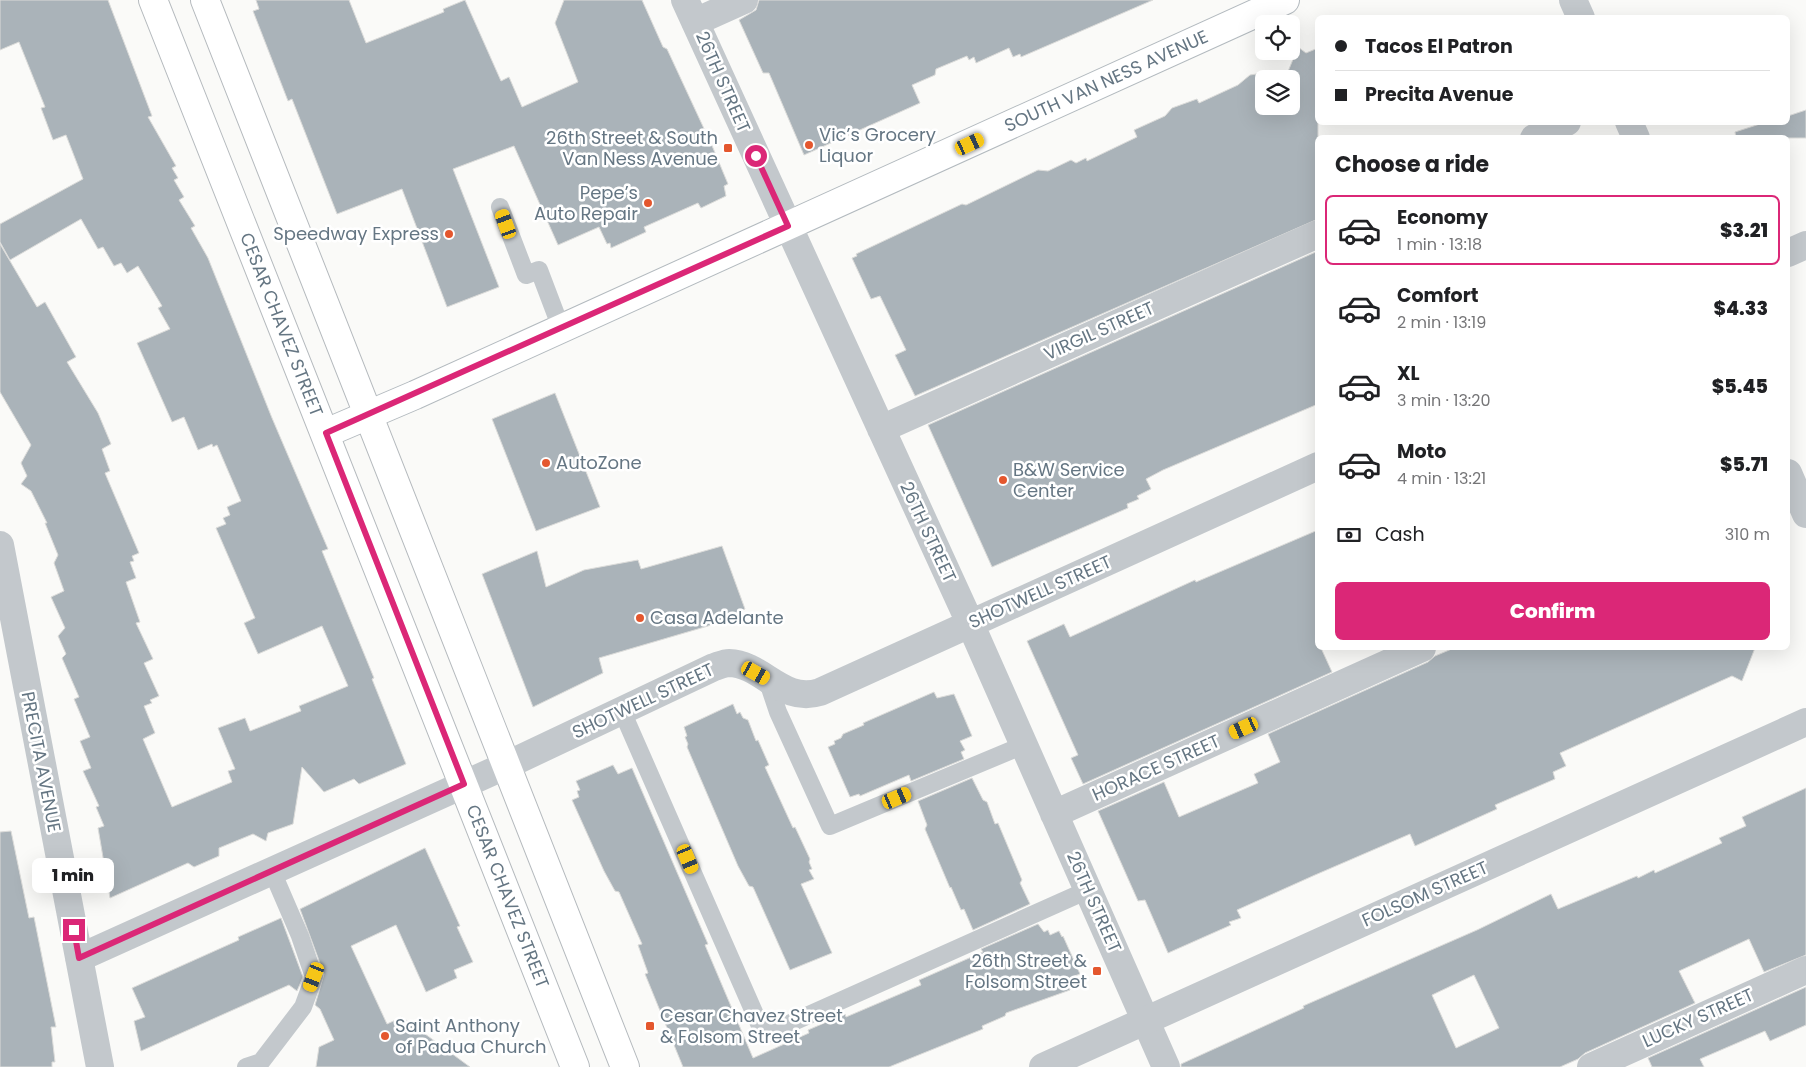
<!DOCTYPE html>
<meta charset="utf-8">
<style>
:root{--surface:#fff;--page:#f6f6f6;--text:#202124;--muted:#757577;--line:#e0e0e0;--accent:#db2777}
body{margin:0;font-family:Poppins,sans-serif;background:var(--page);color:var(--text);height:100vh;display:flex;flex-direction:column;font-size:19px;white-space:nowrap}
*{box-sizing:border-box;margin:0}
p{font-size:16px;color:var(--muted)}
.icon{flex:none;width:28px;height:28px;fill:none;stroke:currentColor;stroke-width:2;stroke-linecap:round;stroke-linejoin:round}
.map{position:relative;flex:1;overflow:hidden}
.sheet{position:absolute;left:1315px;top:135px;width:475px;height:515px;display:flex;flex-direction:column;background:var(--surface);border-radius:8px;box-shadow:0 5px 20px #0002}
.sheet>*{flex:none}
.banner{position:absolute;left:1315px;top:15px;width:475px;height:110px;border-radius:8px;box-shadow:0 5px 20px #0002;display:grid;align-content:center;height:110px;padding:0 20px;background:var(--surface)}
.buttons{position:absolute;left:1255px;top:15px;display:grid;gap:10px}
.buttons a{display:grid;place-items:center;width:45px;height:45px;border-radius:8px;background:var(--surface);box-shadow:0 5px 20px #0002;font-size:25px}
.end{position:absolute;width:22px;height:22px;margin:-11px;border:6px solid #db2777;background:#fff;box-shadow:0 0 0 2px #fff}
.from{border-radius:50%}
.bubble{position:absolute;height:35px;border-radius:8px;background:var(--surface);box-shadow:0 5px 20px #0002;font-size:16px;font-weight:800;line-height:35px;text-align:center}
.car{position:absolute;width:15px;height:30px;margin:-15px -8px;border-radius:6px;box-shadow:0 0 4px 1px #0007;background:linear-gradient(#f5c518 24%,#345 0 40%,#f5c518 0 76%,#345 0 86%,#f5c518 0)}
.banner b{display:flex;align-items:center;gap:18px;height:48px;font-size:19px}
.banner b+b{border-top:1px solid var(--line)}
.banner i{width:12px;height:12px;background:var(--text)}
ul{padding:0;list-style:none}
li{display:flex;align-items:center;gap:15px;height:70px;margin:0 10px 8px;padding:0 10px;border:2px solid transparent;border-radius:8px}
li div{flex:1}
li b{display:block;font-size:19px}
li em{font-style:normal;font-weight:800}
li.current{border-color:var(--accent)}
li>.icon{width:45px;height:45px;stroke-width:1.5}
h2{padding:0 20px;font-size:22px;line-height:60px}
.pay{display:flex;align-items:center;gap:12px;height:55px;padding:0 20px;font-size:19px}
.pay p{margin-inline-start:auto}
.primary-button{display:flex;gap:10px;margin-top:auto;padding:10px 20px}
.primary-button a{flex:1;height:58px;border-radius:8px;background:var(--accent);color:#fff;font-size:20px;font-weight:800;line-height:58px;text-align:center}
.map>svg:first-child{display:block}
.building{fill:#aab3b9;stroke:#dcdcda;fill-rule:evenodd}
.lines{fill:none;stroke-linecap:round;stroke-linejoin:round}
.secondary-casing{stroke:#b3babf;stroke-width:30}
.primary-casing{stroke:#b5babe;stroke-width:30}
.service{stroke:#c3c8cc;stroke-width:18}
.minor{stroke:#c3c8cc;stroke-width:28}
.tertiary{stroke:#c3c8cc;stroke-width:28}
.secondary{stroke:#fff;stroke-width:28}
.primary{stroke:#fff;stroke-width:28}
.route{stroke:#db2777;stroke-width:6}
.poi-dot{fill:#e4572e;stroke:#fff;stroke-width:2}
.labels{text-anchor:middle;stroke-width:5;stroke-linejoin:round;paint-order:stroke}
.street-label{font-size:18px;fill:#657683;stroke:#fff}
.poi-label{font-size:18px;fill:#657683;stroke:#fff;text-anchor:start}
</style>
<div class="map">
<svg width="1806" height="1067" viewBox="0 0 1806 1067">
<rect width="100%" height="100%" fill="#fafaf8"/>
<path class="building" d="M0,0H108L152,116L148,117L176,166L172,168L178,178L174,180L184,197L179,200L195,226L191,228L208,258L272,418L328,549L322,551L374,678L372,679L406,764L359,784L354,779L324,792L302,767L293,824L268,833L266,841L253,834L219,848V856L194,867L188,863L110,898L98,828L104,826L96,807L99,806L83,771L91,768L80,741L90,737L74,699L79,697L62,658L66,654L58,636L65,628L51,597L64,591L54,563L58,555L45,523H47L31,491L21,484L27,476L21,463L31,445L0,392V244L37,307L45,302L76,357L67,362L98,413L111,444L102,449L110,471L105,473L139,553L132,556L134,561L130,562L136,578L126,582L140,622L136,623L153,659L144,663L159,696L150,700L152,703L144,706L155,733L143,739L172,807L232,782L228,771L235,769L218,728L245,718L250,731L301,711L299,706L348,686L322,626L258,654L244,623L255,618L216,528L226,524L223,518L230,515L227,507L241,501L217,445L213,447L212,444L198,450L184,417L172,422L137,343L170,329L158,308L162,306L138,266L127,273L121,263L114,266L103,247L98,249L81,219L10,260L0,242V224L83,179L66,135L53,140L41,108L45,107L19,42L0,50Z
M256,0H349L366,43L444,12L443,9L465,0L501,81L509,77L522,107L578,82L555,23L564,0H642L663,47L667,49L713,148L728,184L724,186L726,196L701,208L698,203L644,227L646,232L611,248L610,243L607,244L599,227L558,245L514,146L453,169L499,287L447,307L402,189L337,214L292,99L288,101L253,11L259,9Z
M759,0H1153L1021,57L1020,54L1013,57L1009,48L976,63L974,57L969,60L967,56L936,69L935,75L912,85L920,103L804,155L769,73H763L739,20L756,10Z
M1298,47L1306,53L1318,48V219L915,396L895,355L906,350L880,296L871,299L852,258L857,256L856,254L962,204L966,205L1038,170L1048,171L1071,160L1076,163L1086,158L1087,161L1137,137L1134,130L1165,116L1172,108L1197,99L1199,103L1238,85L1250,75L1263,73L1265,79L1264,106H1291V79H1285Z
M1806,110V138H1736L1735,132L1766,122H1788V116Z
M1318,251V404L1163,470L1146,479L1151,489L1137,496L1139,499L1127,504L1128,508L992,567L928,425Z
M555,393L600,507L536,531L492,419Z
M1318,530V648H1321L1332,672L1083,784L1071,758L1078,755L1027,641L1064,624L1070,637L1195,580L1196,582Z
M722,546L745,609L708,626L599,658L603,673L533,707L482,574L537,551L546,587L584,570L638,560L641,569Z
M1454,648H1755L1742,681L1732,676L1560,753L1566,766L1553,772L1555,779L1495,805L1497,809L1415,846L1410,834L1315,875L1237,910L1241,918L1229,922L1231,925L1168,953L1145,900L1138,901L1098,811L1164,782L1179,817L1258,783L1254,774L1280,762L1268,734L1428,662L1435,656Z
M934,692L937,698L954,694L972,736L960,741L965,750L961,752L964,759L911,781L909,775L860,796L859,794L850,797L828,747L835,744L834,741L841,738L843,734L864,725L863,723Z
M733,704L737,714L740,712L743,718L748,720L756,741L758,740L769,765L765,767L793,828L795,827L810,859L809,862L812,869L809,870L814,879L801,884L832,953L790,970L753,887L749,886L738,866L687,747L688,744L685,737L687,736L684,727Z
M613,765L618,774L632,768L708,944L705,945L753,1058L809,1033L808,1030L845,1014L846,1017L921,985L919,980L983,952L981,949L1038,924L1044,932L1048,930L1050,935L1059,931L1062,937L1063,936L1080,974L1072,977L1073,980L1067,983L1070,990L1006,1013L1005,1016L982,1026L983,1029L889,1067H683L645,974L648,973L638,945L642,944L619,892L615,891L604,871L572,800L579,797L577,791L580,790L576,781Z
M972,778L983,800L987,802L995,824L998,823L1022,880L1020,883L1030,904L973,930L964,909L961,910L951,887L950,888L925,829L927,825L918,801Z
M1806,788V955L1764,972L1749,939L1679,971L1695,1003L1585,1053L1578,1059L1560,1067H1181V1064L1304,1008L1303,1006L1477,930L1551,894L1558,909L1637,876L1638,878L1654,870L1655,873L1722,843L1719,838L1746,826L1742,817ZM1474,975L1499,1028L1456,1048L1432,995Z
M11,831L29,918L34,917L56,1027H51L55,1062H52V1067H0V832Z
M425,848L460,926L457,927L473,962L454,970L457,978L426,992L396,925L351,946L387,1024L402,1017L470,1067H316L319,1047L334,1040L320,1009L315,1005L324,974L300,909Z
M281,918L303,977L297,991L289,985L141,1051L134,1021L145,1017L132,988L239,940L238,937Z
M1806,987V1025L1770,1041L1765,1031L1700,1059L1704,1067H1652L1648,1058Z"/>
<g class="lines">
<g class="secondary-casing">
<g id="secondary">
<path id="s1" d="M326,433L415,395L1285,0"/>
</g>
</g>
<g class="primary-casing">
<g id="primary">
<path id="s2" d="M153,0L575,1067"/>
<path d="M205,0L625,1067"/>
</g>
</g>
<path class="service" d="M500,207L526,275L539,270L561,328
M767,679L778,712L830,826L1024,745
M622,711L764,1035L1088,890
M246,1067L261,1062L303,1007L314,977L300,936L272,871"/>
<path class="minor" d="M685,0L970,623L1166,1067
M1573,0L1581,18
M695,22L744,0
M1629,122L1636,138
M1534,138L1567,122
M1788,253L1806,245
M881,429L1318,234
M1788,473L1806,514
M0,545L100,1067
M1054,814L1422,648
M79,958L505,766L714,667C718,666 724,663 729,663C763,664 782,704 820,692L1318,466
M1591,1067L1806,970"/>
<path class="tertiary" d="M1043,1067L1806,722"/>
<use href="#secondary" class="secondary"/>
<use href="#primary" class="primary"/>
</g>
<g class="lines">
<path class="route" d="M74,930L79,958L464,784L326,433L788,226L756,156"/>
</g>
<g class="poi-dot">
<circle cx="809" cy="145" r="5"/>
<rect x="723" y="143" width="10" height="10" rx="2.5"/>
<circle cx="648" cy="203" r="5"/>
<circle cx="449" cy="234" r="5"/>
<circle cx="546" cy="463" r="5"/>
<circle cx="1003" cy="480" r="5"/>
<circle cx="640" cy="618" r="5"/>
<rect x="1092" y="966" width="10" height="10" rx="2.5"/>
<rect x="645" y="1021" width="10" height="10" rx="2.5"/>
<circle cx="385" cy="1036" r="5"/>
</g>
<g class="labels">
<g class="street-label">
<text dy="6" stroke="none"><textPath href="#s1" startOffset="856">SOUTH VAN NESS AVENUE</textPath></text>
<text transform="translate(723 82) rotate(66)" y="6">26TH STREET</text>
<text dy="6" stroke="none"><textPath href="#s2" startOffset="349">CESAR CHAVEZ STREET</textPath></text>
<text transform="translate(1099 331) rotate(-24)" y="6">VIRGIL STREET</text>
<text transform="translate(928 532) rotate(65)" y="6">26TH STREET</text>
<text transform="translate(1040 592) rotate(-24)" y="6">SHOTWELL STREET</text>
<text transform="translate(643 701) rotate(-25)" y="6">SHOTWELL STREET</text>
<text transform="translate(41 762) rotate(79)" y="6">PRECITA AVENUE</text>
<text transform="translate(1156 768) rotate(-24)" y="6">HORACE STREET</text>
<text transform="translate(1425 894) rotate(-24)" y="6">FOLSOM STREET</text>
<text dy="6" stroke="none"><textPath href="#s2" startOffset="964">CESAR CHAVEZ STREET</textPath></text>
<text transform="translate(1094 902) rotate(66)" y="6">26TH STREET</text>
<text transform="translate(1698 1018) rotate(-24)" y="6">LUCKY STREET</text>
</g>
<g class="poi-label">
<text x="819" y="141">Vic’s Grocery<tspan x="819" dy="21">Liquor</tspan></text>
<text x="718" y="144" text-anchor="end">26th Street &amp; South<tspan x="718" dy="21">Van Ness Avenue</tspan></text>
<text x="638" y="199" text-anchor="end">Pepe’s<tspan x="638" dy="21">Auto Repair</tspan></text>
<text x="439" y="240" text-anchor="end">Speedway Express</text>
<text x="556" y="469">AutoZone</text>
<text x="1013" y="476">B&amp;W Service<tspan x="1013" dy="21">Center</tspan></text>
<text x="650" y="624">Casa Adelante</text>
<text x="1087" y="967" text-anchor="end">26th Street &amp;<tspan x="1087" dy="21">Folsom Street</tspan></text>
<text x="660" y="1022">Cesar Chavez Street<tspan x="660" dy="21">&amp; Folsom Street</tspan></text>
<text x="395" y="1032">Saint Anthony<tspan x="395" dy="21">of Padua Church</tspan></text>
</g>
</g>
</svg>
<div class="buttons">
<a><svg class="icon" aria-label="locate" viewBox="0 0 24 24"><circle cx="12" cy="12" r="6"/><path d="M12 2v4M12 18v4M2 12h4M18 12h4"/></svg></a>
<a><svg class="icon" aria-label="layers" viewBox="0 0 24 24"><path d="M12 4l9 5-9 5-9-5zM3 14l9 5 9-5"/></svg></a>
</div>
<i class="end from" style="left:756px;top:156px"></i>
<i class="end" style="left:74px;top:930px"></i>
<div class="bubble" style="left:32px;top:858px;width:82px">1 min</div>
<i class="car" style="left:970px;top:144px;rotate:65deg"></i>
<i class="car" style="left:506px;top:224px;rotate:340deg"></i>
<i class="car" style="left:756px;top:673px;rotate:119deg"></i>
<i class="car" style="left:1244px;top:728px;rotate:246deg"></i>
<i class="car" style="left:897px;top:798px;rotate:67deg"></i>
<i class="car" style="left:688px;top:859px;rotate:157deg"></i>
<i class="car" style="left:314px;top:977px;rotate:201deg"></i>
<div class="banner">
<b><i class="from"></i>Tacos El Patron</b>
<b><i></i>Precita Avenue</b>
</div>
<section class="sheet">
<h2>Choose a ride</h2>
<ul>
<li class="current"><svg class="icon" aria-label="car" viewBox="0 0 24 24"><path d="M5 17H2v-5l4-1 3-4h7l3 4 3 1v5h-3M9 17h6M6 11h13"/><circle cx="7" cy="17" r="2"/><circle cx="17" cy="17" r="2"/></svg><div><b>Economy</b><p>1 min · 13:18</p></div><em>$3.21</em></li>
<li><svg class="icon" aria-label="car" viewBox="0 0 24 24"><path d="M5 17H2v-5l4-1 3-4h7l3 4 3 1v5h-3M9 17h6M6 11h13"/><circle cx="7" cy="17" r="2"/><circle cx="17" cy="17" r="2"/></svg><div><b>Comfort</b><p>2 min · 13:19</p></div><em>$4.33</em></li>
<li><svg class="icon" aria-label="car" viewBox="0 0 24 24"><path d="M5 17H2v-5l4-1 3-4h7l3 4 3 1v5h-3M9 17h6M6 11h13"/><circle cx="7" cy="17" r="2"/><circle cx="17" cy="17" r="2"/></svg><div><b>XL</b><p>3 min · 13:20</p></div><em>$5.45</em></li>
<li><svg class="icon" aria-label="car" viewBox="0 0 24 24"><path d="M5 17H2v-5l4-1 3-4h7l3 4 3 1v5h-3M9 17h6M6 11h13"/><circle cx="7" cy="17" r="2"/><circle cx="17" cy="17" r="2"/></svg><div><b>Moto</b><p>4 min · 13:21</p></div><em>$5.71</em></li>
</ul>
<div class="pay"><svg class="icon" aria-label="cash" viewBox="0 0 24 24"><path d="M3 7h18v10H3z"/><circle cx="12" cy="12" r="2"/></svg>Cash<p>310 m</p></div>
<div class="primary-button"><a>Confirm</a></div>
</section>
</div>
